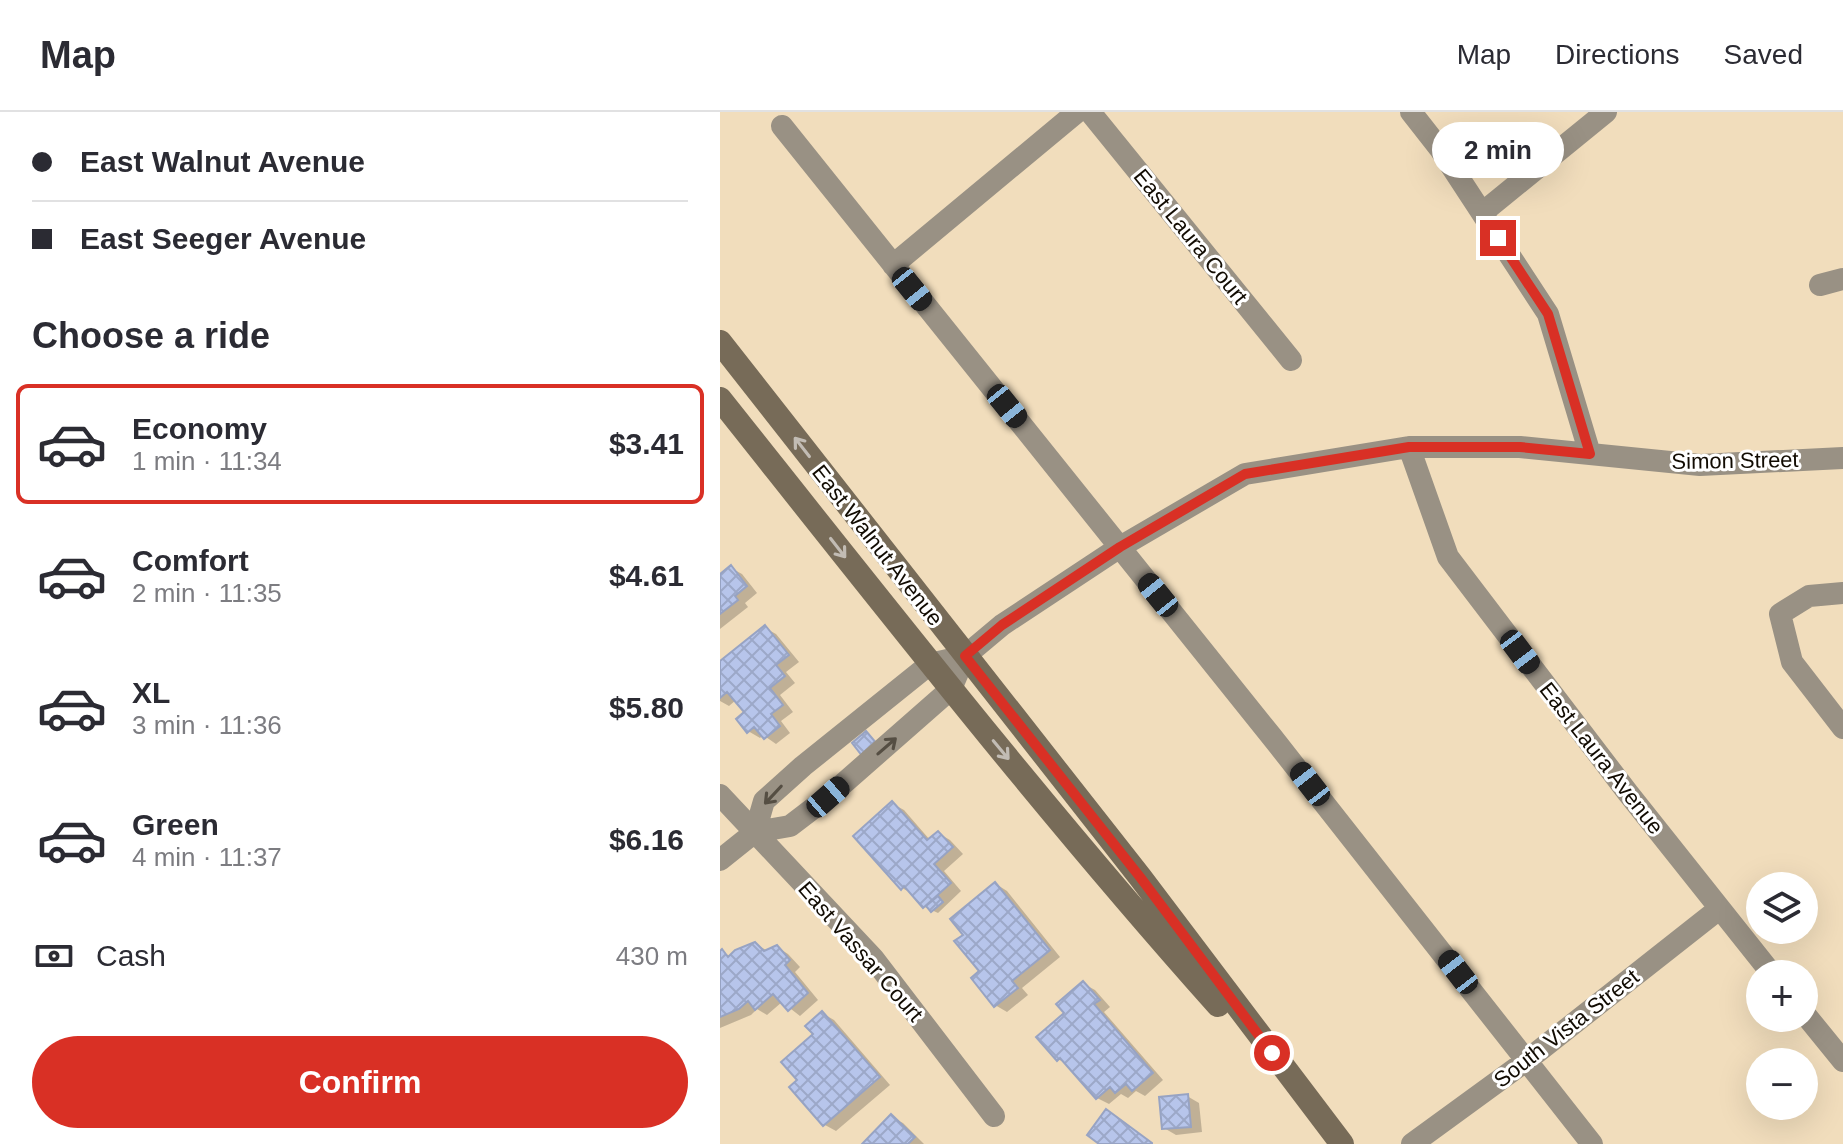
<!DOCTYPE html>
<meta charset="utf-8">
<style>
:root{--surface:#fff;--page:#f2f2f3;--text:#2b2b33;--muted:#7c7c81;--line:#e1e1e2;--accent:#d93025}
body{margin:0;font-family:Arial,sans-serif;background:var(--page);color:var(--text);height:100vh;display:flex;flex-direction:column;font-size:30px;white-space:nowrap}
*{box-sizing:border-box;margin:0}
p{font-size:26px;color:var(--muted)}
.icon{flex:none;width:44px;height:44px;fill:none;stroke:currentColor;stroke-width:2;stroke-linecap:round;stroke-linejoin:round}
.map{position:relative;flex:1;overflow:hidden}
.panel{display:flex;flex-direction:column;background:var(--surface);width:720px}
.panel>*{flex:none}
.banner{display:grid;align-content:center;height:176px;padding:0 32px;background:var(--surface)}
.tools{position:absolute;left:1026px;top:760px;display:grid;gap:16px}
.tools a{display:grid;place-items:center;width:72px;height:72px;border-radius:50%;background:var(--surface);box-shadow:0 8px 32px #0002;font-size:40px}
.end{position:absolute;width:36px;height:36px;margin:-18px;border:10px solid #d93025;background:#fff;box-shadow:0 0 0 4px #fff}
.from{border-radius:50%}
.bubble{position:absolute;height:56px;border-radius:28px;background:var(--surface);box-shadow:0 8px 32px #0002;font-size:26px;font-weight:700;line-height:56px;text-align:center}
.car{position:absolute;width:24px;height:48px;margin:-24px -12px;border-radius:10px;box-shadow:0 0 6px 2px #0007;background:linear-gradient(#222 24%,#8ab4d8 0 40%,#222 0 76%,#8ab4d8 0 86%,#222 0)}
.banner b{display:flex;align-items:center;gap:28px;height:76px;font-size:30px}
.banner b+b{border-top:2px solid var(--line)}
.banner i{width:20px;height:20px;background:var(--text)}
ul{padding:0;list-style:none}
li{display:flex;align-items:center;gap:24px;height:120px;margin:0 16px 12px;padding:0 16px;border:4px solid transparent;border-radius:12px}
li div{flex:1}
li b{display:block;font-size:30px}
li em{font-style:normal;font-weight:700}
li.selected{border-color:var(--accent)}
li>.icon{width:72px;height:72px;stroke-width:1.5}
h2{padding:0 32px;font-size:36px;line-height:96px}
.pay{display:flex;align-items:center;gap:20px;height:88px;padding:0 32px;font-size:30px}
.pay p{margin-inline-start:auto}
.cta{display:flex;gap:16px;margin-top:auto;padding:16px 32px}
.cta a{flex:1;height:92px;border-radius:48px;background:var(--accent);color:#fff;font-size:32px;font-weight:700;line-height:92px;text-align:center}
header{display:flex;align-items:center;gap:48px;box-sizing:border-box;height:112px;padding:0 40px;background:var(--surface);border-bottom:2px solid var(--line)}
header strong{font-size:38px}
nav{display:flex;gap:44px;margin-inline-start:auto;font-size:28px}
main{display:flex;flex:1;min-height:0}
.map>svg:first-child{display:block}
.shadow{fill:#0003}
.building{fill:url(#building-cross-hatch);stroke:#97a3c3;stroke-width:2}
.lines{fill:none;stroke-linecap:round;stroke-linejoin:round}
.street{stroke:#999184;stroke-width:22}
.secondary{stroke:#776b58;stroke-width:24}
.oneway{stroke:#c2bcb4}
.oneway2{stroke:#554e43}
.route{stroke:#d93025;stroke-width:10}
.labels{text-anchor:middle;stroke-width:6;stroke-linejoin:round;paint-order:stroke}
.street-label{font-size:22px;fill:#110b02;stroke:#fff}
</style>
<header>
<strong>Map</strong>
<nav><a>Map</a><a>Directions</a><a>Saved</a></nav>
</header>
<main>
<section class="panel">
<div class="banner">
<b><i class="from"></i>East Walnut Avenue</b>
<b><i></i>East Seeger Avenue</b>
</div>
<h2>Choose a ride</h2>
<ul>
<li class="selected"><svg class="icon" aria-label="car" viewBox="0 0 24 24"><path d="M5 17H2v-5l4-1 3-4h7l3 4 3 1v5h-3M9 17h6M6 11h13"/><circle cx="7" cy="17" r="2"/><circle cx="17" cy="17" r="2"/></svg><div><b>Economy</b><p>1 min · 11:34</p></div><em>$3.41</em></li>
<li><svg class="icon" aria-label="car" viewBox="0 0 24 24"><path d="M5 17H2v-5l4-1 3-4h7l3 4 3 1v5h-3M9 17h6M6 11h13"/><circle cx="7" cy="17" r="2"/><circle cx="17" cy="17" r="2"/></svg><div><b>Comfort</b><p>2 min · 11:35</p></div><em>$4.61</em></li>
<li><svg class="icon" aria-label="car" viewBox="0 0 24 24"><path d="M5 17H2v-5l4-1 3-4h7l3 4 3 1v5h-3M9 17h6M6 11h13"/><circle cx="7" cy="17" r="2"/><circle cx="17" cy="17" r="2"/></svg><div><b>XL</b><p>3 min · 11:36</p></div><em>$5.80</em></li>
<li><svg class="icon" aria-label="car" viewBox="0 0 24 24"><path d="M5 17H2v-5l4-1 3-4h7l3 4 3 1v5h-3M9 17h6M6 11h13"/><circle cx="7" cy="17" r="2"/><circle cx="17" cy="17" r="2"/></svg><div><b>Green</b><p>4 min · 11:37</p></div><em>$6.16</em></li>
</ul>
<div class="pay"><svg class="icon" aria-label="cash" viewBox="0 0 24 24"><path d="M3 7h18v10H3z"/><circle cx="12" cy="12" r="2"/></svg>Cash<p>430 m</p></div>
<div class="cta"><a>Confirm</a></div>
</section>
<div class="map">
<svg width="1123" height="1032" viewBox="0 0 1123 1032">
<defs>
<pattern id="building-cross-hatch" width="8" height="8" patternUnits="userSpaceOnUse" patternTransform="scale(2)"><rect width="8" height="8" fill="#b7c5eb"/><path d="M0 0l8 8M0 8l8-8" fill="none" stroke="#9ca8c8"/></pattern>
</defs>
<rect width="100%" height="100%" fill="#f1ddbc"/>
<path class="shadow" d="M11,456L22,462L37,481L25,491L28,495L0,517V462Z
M45,516L56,522L79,550L66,560L75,571L60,583L73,600L61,609L70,621L56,632L43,623L40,626L28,619L27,601L16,588L9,594L0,589V549L2,550Z
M173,692L184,698L210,728L218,721L230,728L243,742L224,759L241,779L218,801L205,795L195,783L182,776Z
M276,772L287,779L340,845L302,876L308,883L287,900L275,893L246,823Z
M35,832L48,839L57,835L68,842L80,855L75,860L98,888L80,904L62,890L47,903L37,897L31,903L0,916V841L2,840L10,844Z
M364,872L375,878L390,895L384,900L443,968L425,984L416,979L408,986L401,982L389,992L377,986L350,954L338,947L347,902Z
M102,901L114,908L170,973L116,1019L105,1013L72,975L80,969Z
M467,984L479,991L482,1020L456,1023L444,1016Z
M171,1005L183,1011L204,1032H145Z"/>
<path class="building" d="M11,453L27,474L15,484L18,488L0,502V462Z
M45,513L69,543L56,553L65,564L50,576L63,593L51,602L60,614L44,627L34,615L27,621L16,607L24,600L7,580L0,586V549Z
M146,619L157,632L143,645L132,631Z
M172,689L207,728L218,719L233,735L214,752L231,771L203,796L184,774L181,778L133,724Z
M275,770L330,838L292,869L298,876L274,895L251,866L259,859L234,829L243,823L230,807Z
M218,784L223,790L211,800L206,794Z
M35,830L44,839L57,833L70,848L65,853L88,881L68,899L53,882L35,898L28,889L19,897L0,905V839L2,837L8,845L15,838Z
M363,869L380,888L374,892L433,961L412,979L406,972L395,981L390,975L376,987L340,946L337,949L316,925L344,901L336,892Z
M102,899L160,965L103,1014L69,975L77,968L61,950L93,922L85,914Z
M468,982L471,1015L442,1017L439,985Z
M386,997L432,1031V1032H379L367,1023Z
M171,1002L195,1025L188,1032H142Z"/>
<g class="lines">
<path class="street" d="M370,0L571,248
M691,0L720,37L828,202L870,342
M62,14L552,625L872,1032
M762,101L886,0
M173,153L357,0
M1100,173L1123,167
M689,335L728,445L908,681L1052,862
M1123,481L1089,484L1060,502L1072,550L1123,616
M0,683L153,846L274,1004
M35,720L44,689L83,654L210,552L245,544L282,513L400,435L525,362L689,335H800L980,353L1123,346
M0,748L35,720L70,714L108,685L231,577L245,544
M1084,901L1123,949
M692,1032L806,949L999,797"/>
<path class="secondary" d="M0,230L420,765L622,1032
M0,287C163,492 324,698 498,893"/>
</g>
<defs><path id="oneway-shaft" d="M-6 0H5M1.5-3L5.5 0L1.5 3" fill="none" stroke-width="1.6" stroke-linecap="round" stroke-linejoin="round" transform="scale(2)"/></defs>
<g class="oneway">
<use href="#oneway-shaft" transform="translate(82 335) rotate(-128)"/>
<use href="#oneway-shaft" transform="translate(118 436) rotate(52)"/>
<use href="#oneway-shaft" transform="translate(281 638) rotate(50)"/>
</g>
<g class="oneway2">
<use href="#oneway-shaft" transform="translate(167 634) rotate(-41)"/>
<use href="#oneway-shaft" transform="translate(53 683) rotate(133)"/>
</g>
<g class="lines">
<path class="route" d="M552,941L420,765L245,544L282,513L400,435L525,362L689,335H800L870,342L828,202L778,126"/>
</g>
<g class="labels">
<g class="street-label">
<text transform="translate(471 124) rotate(51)" y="8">East Laura Court</text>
<text transform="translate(1015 348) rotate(-1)" y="8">Simon Street</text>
<text transform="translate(158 433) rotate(52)" y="8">East Walnut Avenue</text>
<text transform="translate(882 646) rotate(52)" y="8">East Laura Avenue</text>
<text transform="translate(141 839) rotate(49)" y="8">East Vassar Court</text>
<text transform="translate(846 916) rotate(-38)" y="8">South Vista Street</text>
</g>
</g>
</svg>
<div class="tools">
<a><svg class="icon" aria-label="layers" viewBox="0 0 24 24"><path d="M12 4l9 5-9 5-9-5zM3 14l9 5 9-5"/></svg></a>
<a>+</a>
<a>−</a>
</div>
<i class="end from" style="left:552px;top:941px"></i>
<i class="end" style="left:778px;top:126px"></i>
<div class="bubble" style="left:712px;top:10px;width:132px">2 min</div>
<i class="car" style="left:192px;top:177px;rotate:141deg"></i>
<i class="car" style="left:287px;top:294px;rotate:141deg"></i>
<i class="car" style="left:438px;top:483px;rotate:321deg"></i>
<i class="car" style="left:800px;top:540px;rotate:143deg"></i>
<i class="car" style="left:590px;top:672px;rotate:322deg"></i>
<i class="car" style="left:108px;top:685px;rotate:49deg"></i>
<i class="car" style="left:738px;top:860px;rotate:322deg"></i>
</div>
</main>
